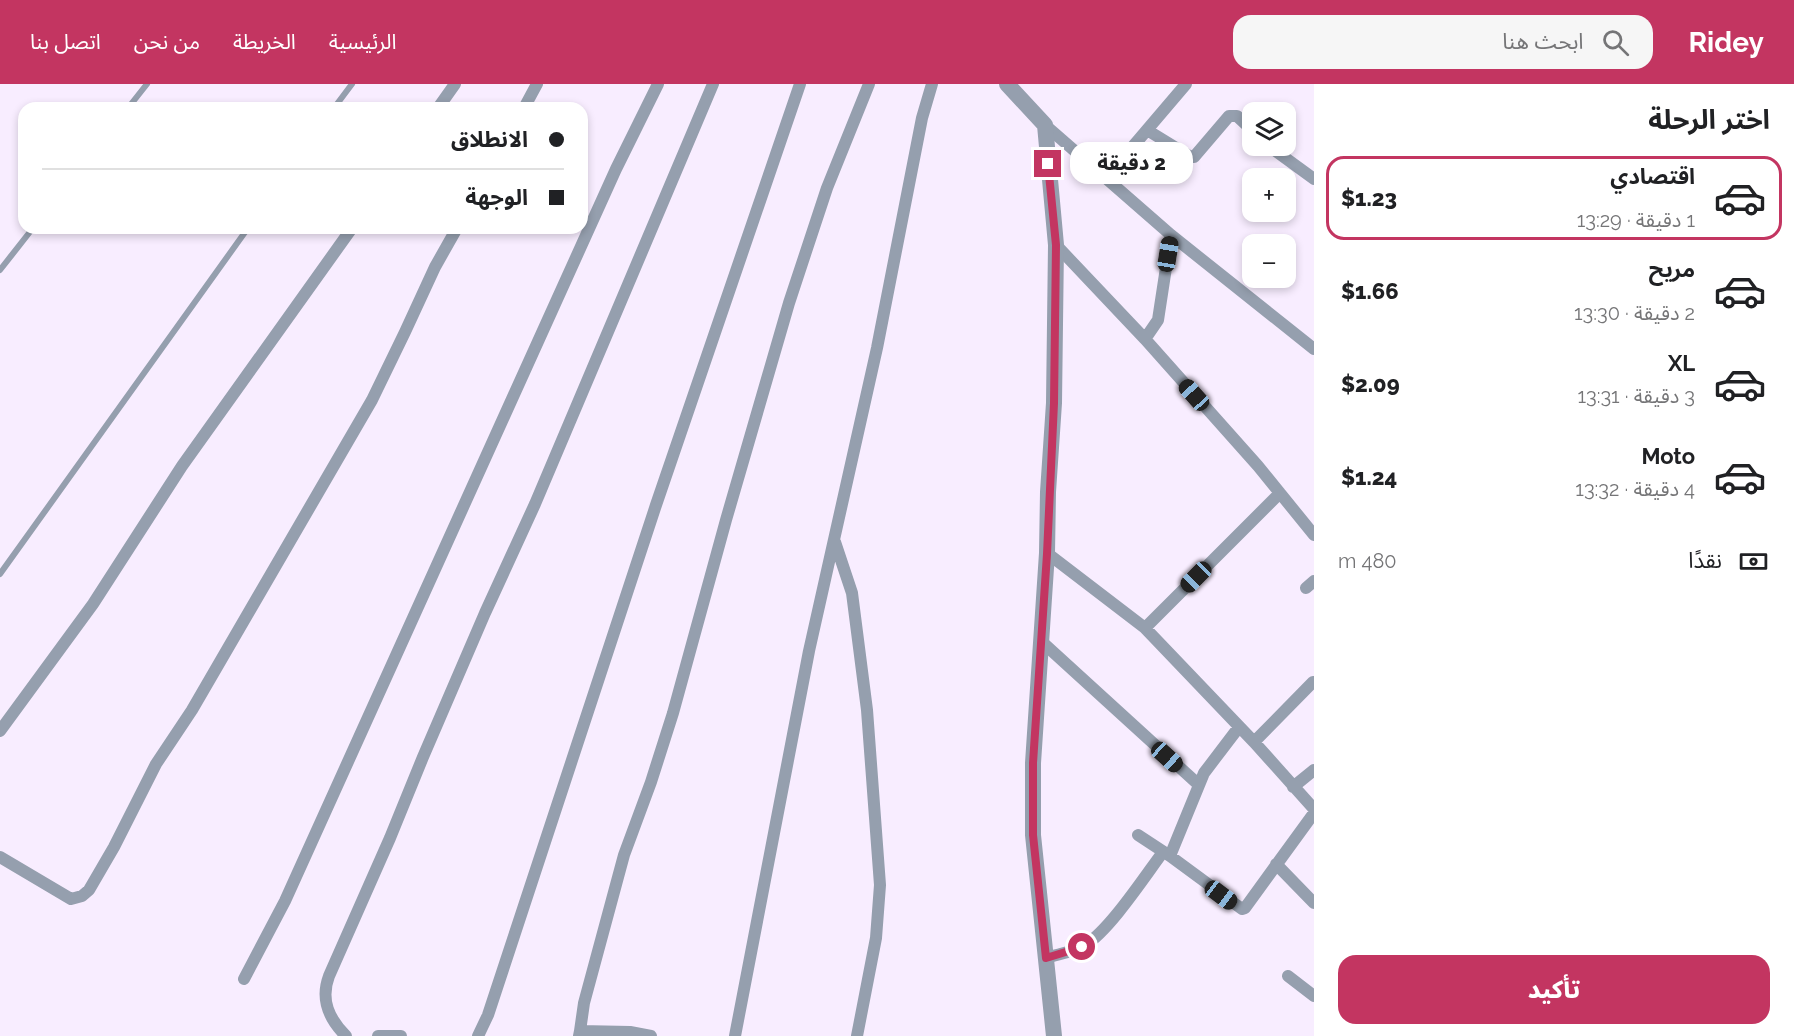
<!DOCTYPE html>
<html lang="ar">
<meta charset="utf-8">
<style>
:root{--surface:#fff;--page:#f6f6f6;--text:#202124;--muted:#757577;--line:#e0e0e0;--accent:#c33561}
body{margin:0;font-family:Raleway,"Noto Sans Arabic",sans-serif;background:var(--page);color:var(--text);direction:rtl;height:100vh;display:flex;flex-direction:column;font-size:22px;white-space:nowrap}
*{box-sizing:border-box;margin:0}
p{font-size:20px;color:var(--muted)}
.icon{flex:none;width:33px;height:33px;fill:none;stroke:currentColor;stroke-width:2;stroke-linecap:round;stroke-linejoin:round}
.map{position:relative;flex:1;overflow:hidden;direction:ltr}
.side{display:flex;flex-direction:column;background:var(--surface);width:480px}
.side>*{flex:none}
.banner{position:absolute;left:18px;top:18px;width:570px;height:132px;border-radius:18px;box-shadow:0 3px 9px #0003;direction:rtl;display:grid;align-content:center;height:132px;padding:0 24px;background:var(--surface)}
.fabs{position:absolute;left:1242px;top:18px;display:grid;gap:12px}
.fabs a{display:grid;place-items:center;width:54px;height:54px;border-radius:12px;background:var(--surface);box-shadow:0 3px 9px #0003;font-size:30px}
.end{position:absolute;width:27px;height:27px;margin:-14px;border:8px solid #c33561;background:#fff;box-shadow:0 0 0 3px #fff}
.from{border-radius:50%}
.bubble{position:absolute;height:42px;border-radius:18px;background:var(--surface);box-shadow:0 3px 9px #0003;font-size:20px;font-weight:800;line-height:42px;text-align:center;direction:rtl}
.car{position:absolute;width:18px;height:36px;margin:-18px -9px;border-radius:8px;box-shadow:0 0 4px 2px #0007;background:linear-gradient(#222 24%,#8ab4d8 0 40%,#222 0 76%,#8ab4d8 0 86%,#222 0)}
.banner b{display:flex;align-items:center;gap:21px;height:57px;font-size:22px}
.banner b+b{border-top:2px solid var(--line)}
.banner i{width:15px;height:15px;background:var(--text)}
ul{padding:0;list-style:none}
li{display:flex;align-items:center;gap:18px;height:84px;margin:0 12px 9px;padding:0 12px;border:3px solid transparent;border-radius:18px}
li div{flex:1}
li b{display:block;font-size:22px}
li em{font-style:normal;font-weight:800}
li.selected{border-color:var(--accent)}
li>.icon{width:54px;height:54px;stroke-width:1.5}
h2{padding:0 24px;font-size:27px;line-height:72px}
.pay{display:flex;align-items:center;gap:15px;height:66px;padding:0 24px;font-size:22px}
.pay p{margin-inline-start:auto}
.primary-button{display:flex;gap:12px;margin-top:auto;padding:12px 24px}
.primary-button a{flex:1;height:69px;border-radius:18px;background:var(--accent);color:#fff;font-size:24px;font-weight:800;line-height:69px;text-align:center}
header{display:flex;align-items:center;gap:36px;box-sizing:border-box;height:84px;padding:0 30px;background:var(--accent);color:#fff}
header strong{font-size:28px}
nav{display:flex;gap:33px;margin-inline-start:auto;font-size:21px}
.search{width:420px;height:54px;background:var(--page);display:flex;align-items:center;gap:15px;box-sizing:border-box;padding:0 21px;border-radius:18px;color:var(--muted);font-size:22px}
main{display:flex;flex:1;min-height:0}
.map>svg:first-child{display:block}
.lines{fill:none;stroke-linecap:round;stroke-linejoin:round}
.service{stroke:#959fae;stroke-width:6}
.minor{stroke:#959fae;stroke-width:12}
.tertiary{stroke:#959fae;stroke-width:16}
.route{stroke:#c33561;stroke-width:8}
</style>
<header>
<strong>Ridey</strong>
<div class="search"><svg class="icon" aria-label="search" viewBox="0 0 24 24"><circle cx="10" cy="10" r="6"/><path d="M15 15l6 6"/></svg>ابحث هنا</div>
<nav><a>الرئيسية</a><a>الخريطة</a><a>من نحن</a><a>اتصل بنا</a></nav>
</header>
<main>
<section class="side">
<h2>اختر الرحلة</h2>
<ul>
<li class="selected"><svg class="icon" aria-label="car" viewBox="0 0 24 24"><path d="M5 17H2v-5l4-1 3-4h7l3 4 3 1v5h-3M9 17h6M6 11h13"/><circle cx="7" cy="17" r="2"/><circle cx="17" cy="17" r="2"/></svg><div><b>اقتصادي</b><p>1 دقيقة · 13:29</p></div><em>$1.23</em></li>
<li><svg class="icon" aria-label="car" viewBox="0 0 24 24"><path d="M5 17H2v-5l4-1 3-4h7l3 4 3 1v5h-3M9 17h6M6 11h13"/><circle cx="7" cy="17" r="2"/><circle cx="17" cy="17" r="2"/></svg><div><b>مريح</b><p>2 دقيقة · 13:30</p></div><em>$1.66</em></li>
<li><svg class="icon" aria-label="car" viewBox="0 0 24 24"><path d="M5 17H2v-5l4-1 3-4h7l3 4 3 1v5h-3M9 17h6M6 11h13"/><circle cx="7" cy="17" r="2"/><circle cx="17" cy="17" r="2"/></svg><div><b>XL</b><p>3 دقيقة · 13:31</p></div><em>$2.09</em></li>
<li><svg class="icon" aria-label="car" viewBox="0 0 24 24"><path d="M5 17H2v-5l4-1 3-4h7l3 4 3 1v5h-3M9 17h6M6 11h13"/><circle cx="7" cy="17" r="2"/><circle cx="17" cy="17" r="2"/></svg><div><b>Moto</b><p>4 دقيقة · 13:32</p></div><em>$1.24</em></li>
</ul>
<div class="pay"><svg class="icon" aria-label="cash" viewBox="0 0 24 24"><path d="M3 7h18v10H3z"/><circle cx="12" cy="12" r="2"/></svg>نقدًا<p>480 m</p></div>
<div class="primary-button"><a>تأكيد</a></div>
</section>
<div class="map">
<svg width="1314" height="952" viewBox="0 0 1314 952">
<rect width="100%" height="100%" fill="#f8edff"/>
<g class="lines">
<path class="service" d="M128,24L147,0
M334,24L352,0
M0,186L33,144
M0,490L248,144"/>
<path class="minor" d="M438,24L455,0
M524,24L537,0
M1045,41L1171,151L1314,265
M1147,46L1191,73H1194L1229,32H1237L1252,46
M1269,62L1314,95
M1106,94L1186,0
M1171,151L1158,236L1145,255L1258,382L1314,451
M1056,161L1145,255
M835,458L852,509L867,626L880,801L876,854L857,952
M1047,469L1145,544L1254,658L1314,725
M1306,504L1314,497
M1145,544L1280,409
M1041,557L1199,701
M0,647L93,520L182,382L352,144
M1254,658L1313,598
M1293,703L1314,686
M1138,751L1170,772L1242,825L1245,824L1314,729
M1170,772L1204,689L1239,643
M0,773L71,815L82,812L89,806L114,763L156,680L192,626L372,316L405,248L435,183L457,144
M1276,780L1314,819
M1046,874C1058,870 1074,868 1085,861C1109,847 1145,792 1163,768
M1288,892L1314,912
M244,895L285,817L616,85L658,0
M580,947L584,919L624,771L651,698L673,629L726,436L789,219L827,104L869,0
M346,952C329,935 320,916 329,892L390,754L423,673L485,529L535,420L713,0
M378,952H401
M478,952L488,931L656,421L800,0
M579,952L580,947L630,948L651,952
M735,952L809,567L877,264L922,34L932,0"/>
<path class="tertiary" d="M1007,0L1045,41L1056,161L1054,319L1048,408L1047,469L1033,679V751L1054,952"/>
</g>
<g class="lines">
<path class="route" d="M1048,80L1056,161L1054,319L1047,470L1033,679V751L1046,874L1082,863"/>
</g>
</svg>
<div class="fabs">
<a><svg class="icon" aria-label="layers" viewBox="0 0 24 24"><path d="M12 4l9 5-9 5-9-5zM3 14l9 5 9-5"/></svg></a>
<a>+</a>
<a>−</a>
</div>
<i class="end from" style="left:1082px;top:863px"></i>
<i class="end" style="left:1048px;top:80px"></i>
<div class="bubble" style="left:1070px;top:58px;width:123px">2 دقيقة</div>
<i class="car" style="left:1168px;top:170px;rotate:9deg"></i>
<i class="car" style="left:1194px;top:311px;rotate:318deg"></i>
<i class="car" style="left:1196px;top:493px;rotate:225deg"></i>
<i class="car" style="left:1167px;top:673px;rotate:132deg"></i>
<i class="car" style="left:1221px;top:811px;rotate:127deg"></i>
<div class="banner">
<b><i class="from"></i>الانطلاق</b>
<b><i></i>الوجهة</b>
</div>
</div>
</main>
